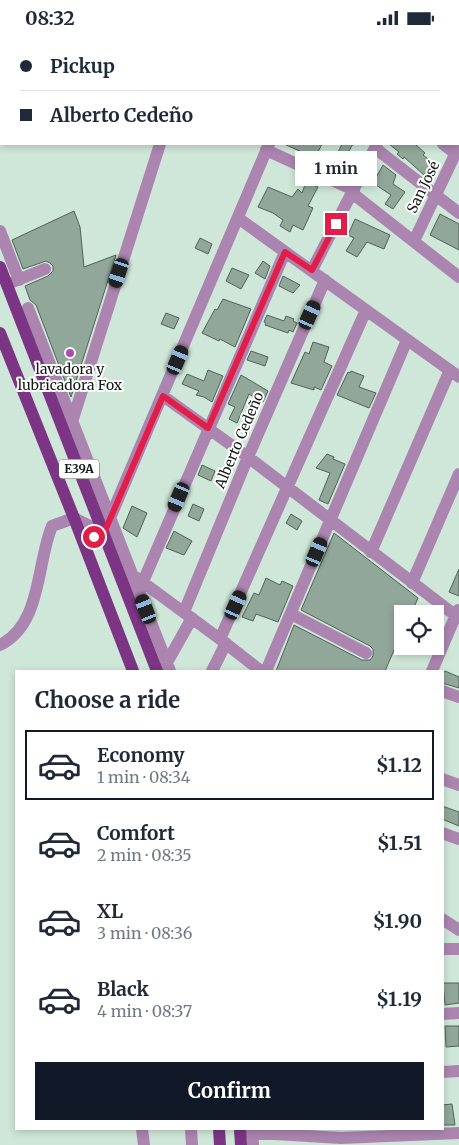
<!DOCTYPE html>
<meta charset="utf-8">
<style>
:root{--surface:#fff;--page:#f6f6f7;--text:#1f2937;--muted:#747a83;--line:#e0e1e3;--accent:#111827}
body{margin:0;font-family:Merriweather,serif;background:var(--page);color:var(--text);height:100vh;display:flex;flex-direction:column;font-size:19px;white-space:nowrap}
*{box-sizing:border-box;margin:0}
p{font-size:16px;color:var(--muted)}
.icon{flex:none;width:28px;height:28px;fill:none;stroke:currentColor;stroke-width:2;stroke-linecap:round;stroke-linejoin:round}
.map{position:relative;flex:1;overflow:hidden}
.side{position:absolute;left:15px;top:635px;width:429px;height:460px;display:flex;flex-direction:column;background:var(--surface);border-radius:0px;box-shadow:0 2px 8px #0003}
.side>*{flex:none}
.banner{position:absolute;left:0px;top:0px;width:460px;height:110px;box-shadow:0 2px 8px #0003;display:grid;align-content:center;height:110px;padding:0 20px;background:var(--surface)}
.fabs{position:absolute;left:394px;top:570px;display:grid;gap:10px}
.fabs a{display:grid;place-items:center;width:50px;height:50px;border-radius:0px;background:var(--surface);box-shadow:0 2px 8px #0003;font-size:25px}
.end{position:absolute;width:22px;height:22px;margin:-11px;border:6px solid #e11d48;background:#fff;box-shadow:0 0 0 2px #fff}
.from{border-radius:50%}
.bubble{position:absolute;height:35px;border-radius:0px;background:var(--surface);box-shadow:0 2px 8px #0003;font-size:16px;font-weight:700;line-height:35px;text-align:center}
.car{position:absolute;width:15px;height:30px;margin:-15px -8px;border-radius:6px;box-shadow:0 0 4px 1px #0007;background:linear-gradient(#222 24%,#8ab4d8 0 40%,#222 0 76%,#8ab4d8 0 86%,#222 0)}
.banner b{display:flex;align-items:center;gap:18px;height:48px;font-size:19px}
.banner b+b{border-top:1px solid var(--line)}
.banner i{width:12px;height:12px;background:var(--text)}
ul{padding:0;list-style:none}
li{display:flex;align-items:center;gap:15px;height:70px;margin:0 10px 8px;padding:0 10px;border:2px solid transparent;border-radius:0px}
li div{flex:1}
li b{display:block;font-size:19px}
li em{font-style:normal;font-weight:700}
li.current{border-color:var(--accent)}
li>.icon{width:45px;height:45px;stroke-width:1.5}
h2{padding:0 20px;font-size:22px;line-height:60px}
.cta{display:flex;gap:10px;margin-top:auto;padding:10px 20px}
.cta a{flex:1;height:58px;border-radius:0px;background:var(--accent);color:#fff;font-size:20px;font-weight:700;line-height:58px;text-align:center}
.status{display:flex;justify-content:space-between;align-items:center;height:35px;padding:0 25px;background:var(--surface);direction:ltr}
.status svg{height:14px;fill:currentColor}
.map>svg:first-child{display:block}
.building{fill:#91a79a;stroke:#4f6357}
.lines{fill:none;stroke-linecap:round;stroke-linejoin:round}
.minor{stroke:#ab85b0;stroke-width:12}
.major{stroke:#7b3584;stroke-width:12}
.route{stroke:#e11d48;stroke-width:6}
.poi-dot{fill:#a94cb5;stroke:#fff;stroke-width:2}
.labels{text-anchor:middle;stroke-width:4;stroke-linejoin:round;paint-order:stroke}
.shield{fill:#fff;stroke:#595f5b;stroke-width:1}
.shield-label{font-size:12px;font-weight:bold;fill:#121a15}
.street-label{font-size:14px;fill:#121a15;stroke:#fff}
.poi-label{font-size:14px;fill:#121a15;stroke:#fff}
</style>
<div class="status"><b>08:32</b><svg viewBox="0 0 49 12"><path d="M0 12V9h3v3zM5 12V6h3v6zM10 12V3h3v9zM15 12V0h3v12zM26 1h20v11H26zM47 4h2v5h-2z"/></svg></div>
<div class="map">
<svg width="459" height="1110" viewBox="0 0 459 1110">
<rect width="100%" height="100%" fill="#cfe7d8"/>
<path class="building" d="M284,109H322L315,123Z
M342,109H353L342,128L352,133L348,143L330,134Z
M389,109H415L425,118L423,120L433,128L424,140L404,122L403,124L397,119L399,117Z
M383,130L396,140L393,149L405,157L393,174L385,169L391,160L373,148Z
M306,147L318,152L308,171L313,173L303,195L293,190L290,197L280,191L283,185L273,178L258,172L268,152L292,162L298,154L302,158Z
M74,176L80,192L84,232L116,220L71,362L36,270L30,265L25,251L48,241L53,236V231L50,228L46,226L23,234L12,205Z
M440,179L459,189V215L430,200Z
M355,184L390,200L384,214L367,207L357,222L346,216L354,203L348,200Z
M200,203L212,209L208,219L195,213Z
M263,226L270,231L265,244L255,238Z
M232,233L249,240L241,254L226,246Z
M283,241L300,250L293,258L279,251Z
M223,264L251,274L235,312L220,304L219,306L202,298L215,274L217,275Z
M166,278L179,283L174,294L161,289Z
M267,280L284,286L286,281L294,284L293,286L297,288L293,297L289,295L288,298L265,290L266,288L264,287Z
M313,307L329,312L324,327L332,331L321,355L314,352V355L291,348L305,317L309,319Z
M251,316L268,322L265,331L247,325Z
M208,335L223,341L212,367L204,362L196,360L199,356L182,349L187,339L204,346Z
M351,336L364,341L359,352L376,358L369,373L337,360L348,337L350,338Z
M241,340L268,356L263,367L249,359L237,388L229,384L235,372L228,369Z
M327,419L334,422L333,424L345,429L328,469L319,465L330,438L316,433Z
M202,430L215,436L211,446L198,440Z
M193,469L204,474L199,486L188,481Z
M132,471L147,478L137,502L123,493Z
M291,479L302,486L297,495L286,488Z
M174,496L192,506L184,520L166,513Z
M334,498L418,563L411,579H402V597L385,636H276L294,590L362,625H370L373,621V614L370,611L301,575Z
M459,534V561L449,557Z
M266,543L280,550L282,546L293,551L278,587L256,579L253,586L242,582L254,558L259,560Z
M445,636L459,642V653L442,648V641Z
M442,771L459,777V791L442,784Z
M443,948H459V968L445,970Z
M445,991H459V1011L446,1012Z
M452,1069L455,1090H442V1070Z"/>
<g class="lines">
<path class="minor" d="M217,0L220,1
M418,0L421,1
M443,0L446,1
M5,1V0
M81,1V0
M203,1L204,0
M313,1L314,0
M0,20L1,15
M443,109L456,119
M375,113L459,178
M266,115L354,155
M352,158L459,242
M238,183L459,342
M0,196L19,245
M414,206L459,111
M312,235L377,109
M10,248L45,234
M28,273L170,636
M163,361L248,422L459,583
M72,387L160,109
M83,506L104,498L110,483L269,109
M371,517L450,335
M137,543L220,604L261,636
M412,548L459,439
M139,556L285,217
M184,577L248,422L325,245
M291,579L366,618
M220,604L366,275
M0,610C42,589 36,530 52,491L74,483L104,498
M165,631L192,583
M212,636L226,608
M266,636L407,305
M432,636L458,575
M442,656L459,662
M442,744L459,750
M442,798L459,804
M442,884L459,895
M442,914H459
M442,979L459,978
M442,1037L459,1036
M142,1094L144,1110
M191,1094L192,1110
M252,1094L253,1110
M240,1097L341,1103L459,1098"/>
<path class="major" d="M0,232L157,636
M0,298L74,483L133,636
M219,1094L220,1110
M240,1094L241,1110"/>
</g>
<g class="lines">
<path class="route" d="M94,502L104,498L163,361L208,393L285,217L312,235L336,189"/>
</g>
<circle class="poi-dot" cx="70" cy="318" r="5"/>
<g class="labels">
<rect class="shield" x="59" y="424.5" width="40" height="19" rx="4"/>
<g class="shield-label">
<text x="79" y="438">E39A</text>
</g>
<g class="street-label">
<text transform="translate(423 152) rotate(-64)" y="5">San José</text>
<text transform="translate(239 405) rotate(-67)" y="5">Alberto Cedeño</text>
</g>
<g class="poi-label">
<text x="70" y="339">lavadora y<tspan x="70" dy="16">lubricadora Fox</tspan></text>
</g>
</g>
</svg>
<div class="fabs">
<a><svg class="icon" aria-label="locate" viewBox="0 0 24 24"><circle cx="12" cy="12" r="6"/><path d="M12 2v4M12 18v4M2 12h4M18 12h4"/></svg></a>
</div>
<i class="end from" style="left:94px;top:502px"></i>
<i class="end" style="left:336px;top:189px"></i>
<div class="bubble" style="left:295px;top:116px;width:82px">1 min</div>
<i class="car" style="left:119px;top:238px;rotate:198deg"></i>
<i class="car" style="left:310px;top:280px;rotate:24deg"></i>
<i class="car" style="left:178px;top:325px;rotate:23deg"></i>
<i class="car" style="left:179px;top:462px;rotate:203deg"></i>
<i class="car" style="left:317px;top:517px;rotate:23deg"></i>
<i class="car" style="left:236px;top:570px;rotate:24deg"></i>
<i class="car" style="left:146px;top:574px;rotate:339deg"></i>
<div class="banner">
<b><i class="from"></i>Pickup</b>
<b><i></i>Alberto Cedeño</b>
</div>
<section class="side">
<h2>Choose a ride</h2>
<ul>
<li class="current"><svg class="icon" aria-label="car" viewBox="0 0 24 24"><path d="M5 17H2v-5l4-1 3-4h7l3 4 3 1v5h-3M9 17h6M6 11h13"/><circle cx="7" cy="17" r="2"/><circle cx="17" cy="17" r="2"/></svg><div><b>Economy</b><p>1 min · 08:34</p></div><em>$1.12</em></li>
<li><svg class="icon" aria-label="car" viewBox="0 0 24 24"><path d="M5 17H2v-5l4-1 3-4h7l3 4 3 1v5h-3M9 17h6M6 11h13"/><circle cx="7" cy="17" r="2"/><circle cx="17" cy="17" r="2"/></svg><div><b>Comfort</b><p>2 min · 08:35</p></div><em>$1.51</em></li>
<li><svg class="icon" aria-label="car" viewBox="0 0 24 24"><path d="M5 17H2v-5l4-1 3-4h7l3 4 3 1v5h-3M9 17h6M6 11h13"/><circle cx="7" cy="17" r="2"/><circle cx="17" cy="17" r="2"/></svg><div><b>XL</b><p>3 min · 08:36</p></div><em>$1.90</em></li>
<li><svg class="icon" aria-label="car" viewBox="0 0 24 24"><path d="M5 17H2v-5l4-1 3-4h7l3 4 3 1v5h-3M9 17h6M6 11h13"/><circle cx="7" cy="17" r="2"/><circle cx="17" cy="17" r="2"/></svg><div><b>Black</b><p>4 min · 08:37</p></div><em>$1.19</em></li>
</ul>
<div class="cta"><a>Confirm</a></div>
</section>
</div>
